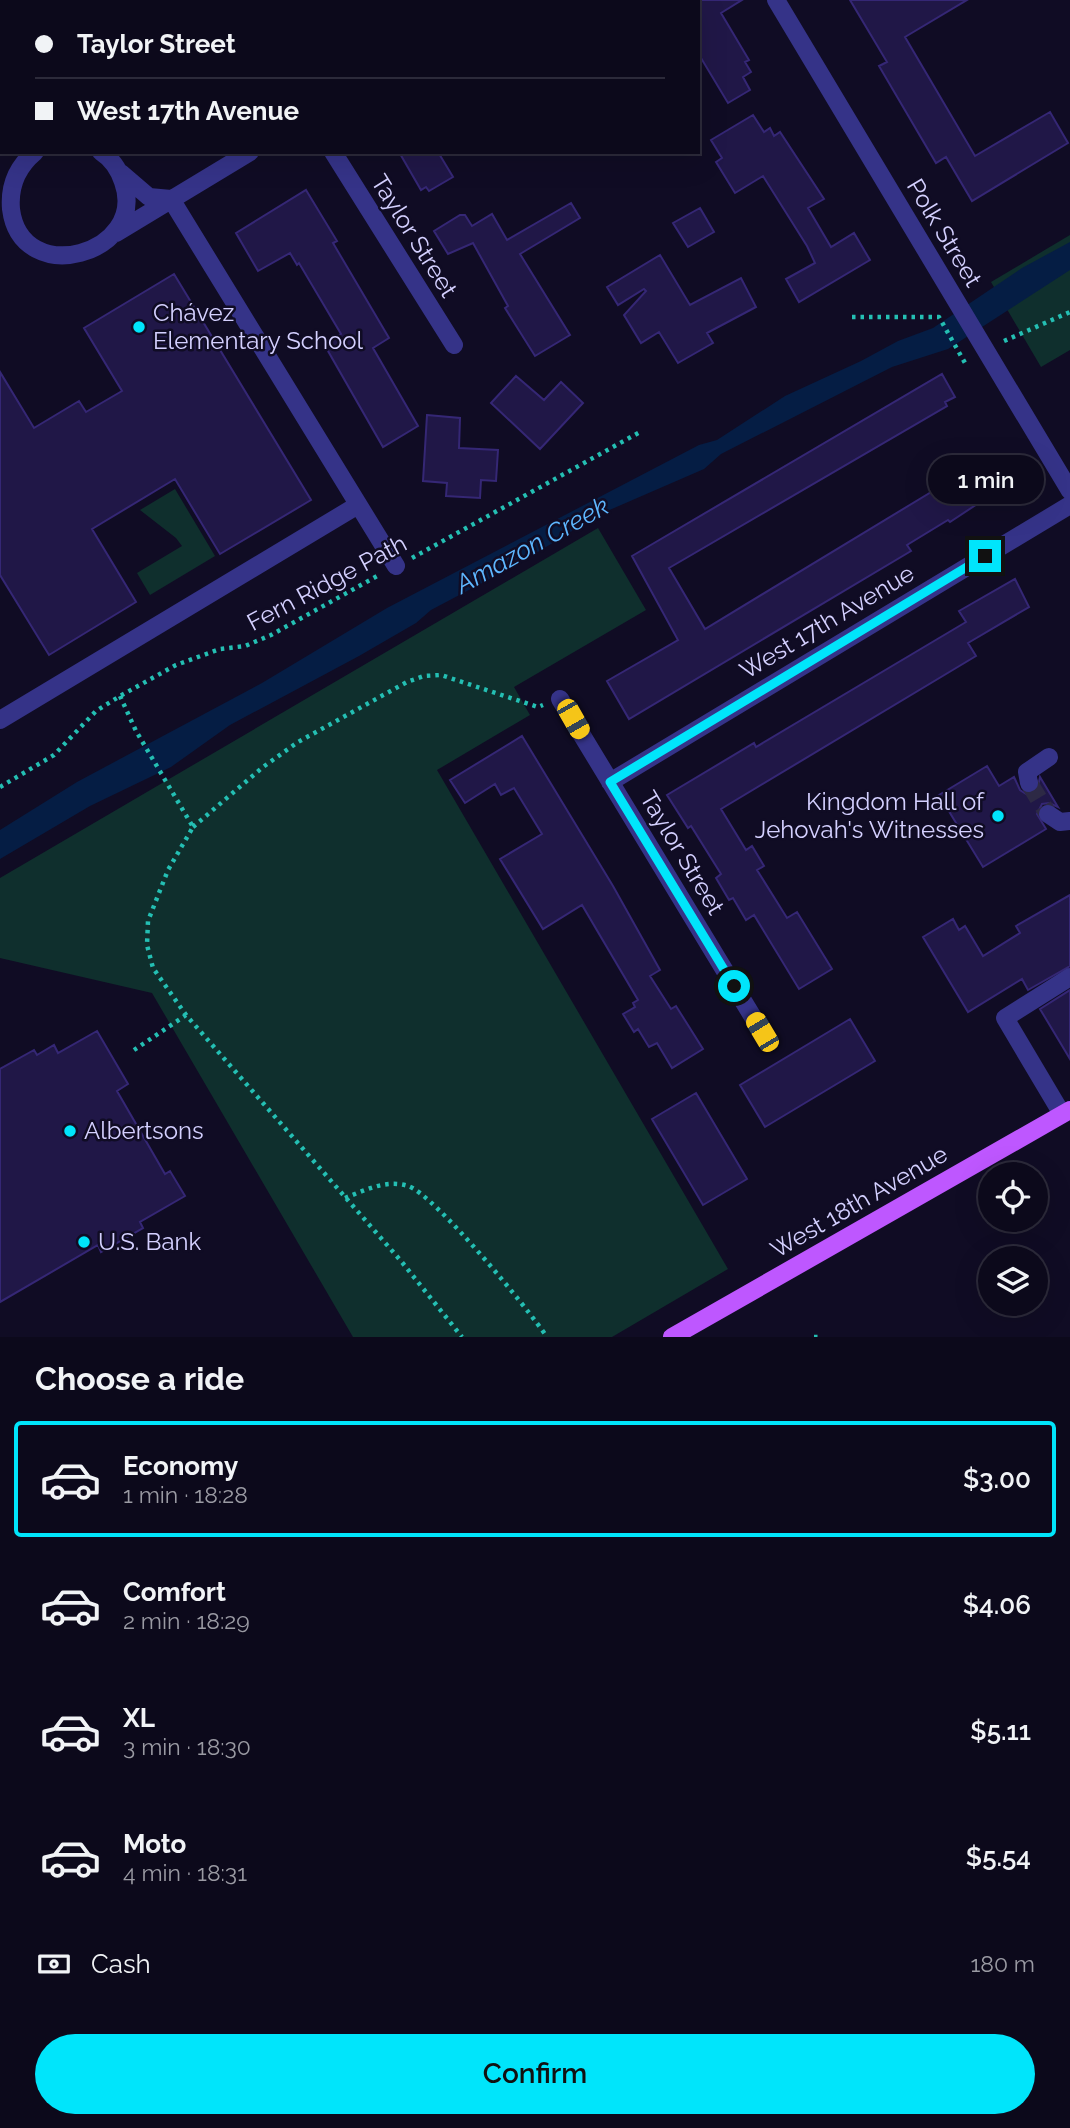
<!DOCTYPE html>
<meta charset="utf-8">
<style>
:root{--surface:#0c091b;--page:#1a1728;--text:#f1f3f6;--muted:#9a9aa3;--line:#2c2a3a;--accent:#00e5fb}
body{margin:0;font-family:Raleway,sans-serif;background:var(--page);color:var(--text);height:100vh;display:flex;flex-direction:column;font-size:26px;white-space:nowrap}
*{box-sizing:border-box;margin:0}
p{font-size:23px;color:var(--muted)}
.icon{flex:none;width:38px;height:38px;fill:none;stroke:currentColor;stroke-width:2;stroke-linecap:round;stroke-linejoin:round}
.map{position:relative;height:1337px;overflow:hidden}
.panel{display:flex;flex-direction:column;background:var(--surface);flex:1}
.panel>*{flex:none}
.hud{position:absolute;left:0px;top:0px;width:700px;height:154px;box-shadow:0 7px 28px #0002,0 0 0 2px var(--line);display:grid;align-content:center;height:154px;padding:0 35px;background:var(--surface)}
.fabs{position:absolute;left:978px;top:1162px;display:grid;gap:14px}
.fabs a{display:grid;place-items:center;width:70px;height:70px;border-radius:50%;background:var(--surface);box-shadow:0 7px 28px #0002,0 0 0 2px var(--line);font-size:35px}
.end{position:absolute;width:32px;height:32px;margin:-16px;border:9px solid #00e5fb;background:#111;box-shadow:0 0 0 4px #111}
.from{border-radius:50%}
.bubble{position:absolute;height:49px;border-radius:24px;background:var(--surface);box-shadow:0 7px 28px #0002,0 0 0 2px var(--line);font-size:23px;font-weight:600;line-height:49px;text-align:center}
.car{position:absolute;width:21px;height:42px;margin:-21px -10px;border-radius:9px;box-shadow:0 0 5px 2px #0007;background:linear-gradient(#f5c518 24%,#345 0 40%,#f5c518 0 76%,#345 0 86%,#f5c518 0)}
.hud b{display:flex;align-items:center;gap:24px;height:66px;font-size:26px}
.hud b+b{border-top:2px solid var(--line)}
.hud i{width:18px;height:18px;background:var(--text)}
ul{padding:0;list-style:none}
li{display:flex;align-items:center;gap:21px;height:116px;margin:0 14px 10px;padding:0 21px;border:4px solid transparent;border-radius:7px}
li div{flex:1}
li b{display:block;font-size:26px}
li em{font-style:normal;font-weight:600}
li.current{border-color:var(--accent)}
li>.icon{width:63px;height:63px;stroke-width:1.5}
h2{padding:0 35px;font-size:32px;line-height:84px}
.pay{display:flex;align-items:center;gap:18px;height:77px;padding:0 35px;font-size:26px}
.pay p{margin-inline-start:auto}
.action{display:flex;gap:14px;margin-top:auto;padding:14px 35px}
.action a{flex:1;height:80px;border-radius:42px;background:var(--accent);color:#111;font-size:28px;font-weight:600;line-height:80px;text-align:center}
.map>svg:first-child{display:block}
.green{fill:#0f2f2d}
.water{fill:#051d44}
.building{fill:#201747;stroke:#352775;stroke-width:2}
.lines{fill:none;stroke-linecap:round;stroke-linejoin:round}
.minor-tunnel{stroke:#2d2945;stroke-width:18;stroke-dasharray:18 9;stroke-linecap:butt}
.path{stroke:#24bfb3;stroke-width:4.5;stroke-dasharray:3.5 5;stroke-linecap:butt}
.minor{stroke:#353388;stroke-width:18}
.major{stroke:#be57ff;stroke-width:18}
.route{stroke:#00e5fb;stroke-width:9}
.poi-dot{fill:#00e5fb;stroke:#100c24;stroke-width:2.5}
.labels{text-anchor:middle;stroke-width:5;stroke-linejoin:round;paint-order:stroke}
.street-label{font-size:24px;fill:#d4d0ff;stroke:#100c24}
.poi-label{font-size:24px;fill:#d4d0ff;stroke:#100c24;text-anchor:start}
.water-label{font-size:26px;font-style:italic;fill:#5eb7ff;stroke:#100c24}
</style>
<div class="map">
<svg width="1070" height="1337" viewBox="0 0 1070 1337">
<rect width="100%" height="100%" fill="#100c24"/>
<path class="green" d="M1070,235V350L1041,367L991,282Z
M175,489L215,556L150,595L137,573L182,546L176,538L140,510Z
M598,528L646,610L514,687L530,715L437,770L728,1269L612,1337H353L152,993L0,958V878Z"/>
<path class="water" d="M1070,242V270L948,349L892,367L721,454L704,469L598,515L520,563L431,610L416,623L359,656L230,725L171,767L90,806L0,859V830L77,782L262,683L387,608L699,445L717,440L785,396L861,361L898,341L933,328L1022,268Z"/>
<path class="building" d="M698,0H742L721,13L749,60L745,62L751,72L743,77L750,90L728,103L698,53Z
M850,0H967L905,37L975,156L1050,112L1068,143L972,201L946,157L936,163L879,66L887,62Z
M753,115L764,132L770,128L774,136L780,132L824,199L808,208L831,247L854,233L870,260L799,302L786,279L815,263L807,246L763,176L735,193L716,162L722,158L711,140Z
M399,152H438L453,177L429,191L426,187L421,190Z
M306,190L337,241L333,243L389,338L373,348L418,426L383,447L324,344L341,334L299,263L297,265L290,253L258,271L236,233Z
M571,203L580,218L520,254L570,335L535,356L505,308L508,306L473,243L448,254L434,231L460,215H465L472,226L492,214L507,240Z
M700,208L714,232L688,247L673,223Z
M660,255L690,305L741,278L756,307L707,333L713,343L678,363L659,332L641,343L624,315L646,291L644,289L618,305L607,287Z
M174,274L311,500L220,554L175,479L92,529L136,602L49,655L0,575V372L34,428L79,401L86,412L122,391L84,328Z
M942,374L955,397L945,402L947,406L669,568L705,629L989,457L1006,485L950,522L948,520L907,545L911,551L629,719L607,681L678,640L632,556Z
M516,376L544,400L561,382L583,403L540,449L491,403Z
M427,415L460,418L459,448L498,450L496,481L481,480L480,498L446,496L447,483L423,481Z
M1015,579L1029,607L968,643L976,656L721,809L746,850L752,846L764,866L757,870L787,918L797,912L832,969L799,989L754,915L746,920L733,898L729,900L716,878L721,874L691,826L688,828L667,795L754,743L756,747L966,622L959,611Z
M522,736L613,886L660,970L650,976L671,1009L676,1006L703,1049L672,1068L657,1043L649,1047L638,1029L634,1032L623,1014L635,1007L633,1003L638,1000L582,905L543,929L500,859L542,834L514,788L501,795L495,784L465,803L450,780Z
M987,766L999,786L1014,777L1020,790L1026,794L1037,791L1040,777L1058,807L1049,803L1042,804L1037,814L1046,829L983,867L939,795Z
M1070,895V966L1028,990L1022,979L968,1012L923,937L953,919L959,930L965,926L983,956L1020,933L1016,926Z
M1070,990V1059L1040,1009Z
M850,1019L875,1061L765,1127L740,1085Z
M97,1031L128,1084L117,1091L165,1174L170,1171L185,1196L140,1222L143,1228L101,1252L98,1245L0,1302V1069L34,1050L37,1055L54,1045L58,1053Z
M696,1093L747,1179L703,1205L652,1119Z"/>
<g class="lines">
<path class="minor-tunnel" d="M1029,783L1048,814"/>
<path class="path" d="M852,317H939L965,363L969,361
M1004,341L1070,312
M412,558L640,432
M120,696L136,731L193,827L168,870L148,921L147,945L153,968L186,1015L401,1261L462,1337
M0,787L54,755L96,711L120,696L176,665L220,649L245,646L271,635L379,575
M193,827L263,767L298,742L407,682L424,676L441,675L538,707L543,705
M134,1050L186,1015
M345,1198C365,1190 387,1179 408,1186C434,1194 529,1310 547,1337
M814,1337H822"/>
<path class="minor" d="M13,0L14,2
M239,0L240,2
M776,0L1070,491
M503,2L506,0
M0,96L2,95
M35,152C17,167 9,185 11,209C21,290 149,254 123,182C119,170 112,159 101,152
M333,152L454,345
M121,173L149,197L171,199
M171,199L396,566
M116,233L250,152
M560,699L762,1032
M0,720L358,505
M610,782L1070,505
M1029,783L1027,772L1049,757
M1048,814L1060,822L1070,821
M1062,1114L1005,1018L1070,977"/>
<path class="major" d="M672,1337L1070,1110"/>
</g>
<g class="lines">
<path class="route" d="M734,986L610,782L985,556"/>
</g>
<g class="poi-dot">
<circle cx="139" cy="327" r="7"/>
<circle cx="998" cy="816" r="7"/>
<circle cx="70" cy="1131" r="7"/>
<circle cx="84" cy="1242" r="7"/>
</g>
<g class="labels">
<g class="street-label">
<text transform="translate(944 233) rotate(59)" y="8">Polk Street</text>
<text transform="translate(414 236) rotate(58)" y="8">Taylor Street</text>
<text transform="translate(327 583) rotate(-28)" y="8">Fern Ridge Path</text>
<text transform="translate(827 622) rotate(-31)" y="8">West 17th Avenue</text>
<text transform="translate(682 853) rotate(59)" y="8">Taylor Street</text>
<text transform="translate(859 1202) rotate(-30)" y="8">West 18th Avenue</text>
</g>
<g class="poi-label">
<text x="153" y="321">Chávez<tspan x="153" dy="28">Elementary School</tspan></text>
<text x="984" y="810" text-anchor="end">Kingdom Hall of<tspan x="984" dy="28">Jehovah's Witnesses</tspan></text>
<text x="84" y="1139">Albertsons</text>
<text x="98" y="1250">U.S. Bank</text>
</g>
<g class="water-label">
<text transform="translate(532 545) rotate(-29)" y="9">Amazon Creek</text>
</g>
</g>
</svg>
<div class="fabs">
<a><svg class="icon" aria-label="locate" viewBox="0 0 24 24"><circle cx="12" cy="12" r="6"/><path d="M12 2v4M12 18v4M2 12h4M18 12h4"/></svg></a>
<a><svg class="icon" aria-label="layers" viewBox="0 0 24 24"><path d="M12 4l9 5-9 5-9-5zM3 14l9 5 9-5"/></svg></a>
</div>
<i class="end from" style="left:734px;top:986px"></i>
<i class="end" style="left:985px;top:556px"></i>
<div class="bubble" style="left:928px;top:455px;width:116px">1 min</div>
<i class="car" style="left:573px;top:719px;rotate:150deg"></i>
<i class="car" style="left:762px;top:1032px;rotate:329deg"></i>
<div class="hud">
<b><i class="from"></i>Taylor Street</b>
<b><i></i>West 17th Avenue</b>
</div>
</div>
<section class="panel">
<h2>Choose a ride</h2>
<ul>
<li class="current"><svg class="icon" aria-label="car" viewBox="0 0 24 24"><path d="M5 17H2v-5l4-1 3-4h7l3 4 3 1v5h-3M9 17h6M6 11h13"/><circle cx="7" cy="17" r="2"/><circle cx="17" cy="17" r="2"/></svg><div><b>Economy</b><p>1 min · 18:28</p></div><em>$3.00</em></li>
<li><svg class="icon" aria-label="car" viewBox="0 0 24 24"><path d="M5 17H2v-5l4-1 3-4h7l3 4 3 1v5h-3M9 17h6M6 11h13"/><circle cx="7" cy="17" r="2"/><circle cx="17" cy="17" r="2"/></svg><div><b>Comfort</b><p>2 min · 18:29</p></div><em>$4.06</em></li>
<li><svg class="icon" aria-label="car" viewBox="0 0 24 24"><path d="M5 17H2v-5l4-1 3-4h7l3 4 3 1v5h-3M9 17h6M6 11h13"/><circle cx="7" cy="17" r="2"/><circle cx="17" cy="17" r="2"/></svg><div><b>XL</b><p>3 min · 18:30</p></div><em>$5.11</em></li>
<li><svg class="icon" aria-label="car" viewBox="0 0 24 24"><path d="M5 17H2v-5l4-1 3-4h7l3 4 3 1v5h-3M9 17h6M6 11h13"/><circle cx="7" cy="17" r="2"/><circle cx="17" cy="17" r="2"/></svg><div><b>Moto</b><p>4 min · 18:31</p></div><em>$5.54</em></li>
</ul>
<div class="pay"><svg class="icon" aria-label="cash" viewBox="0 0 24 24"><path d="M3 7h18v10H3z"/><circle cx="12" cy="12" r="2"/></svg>Cash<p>180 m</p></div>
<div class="action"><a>Confirm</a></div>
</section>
